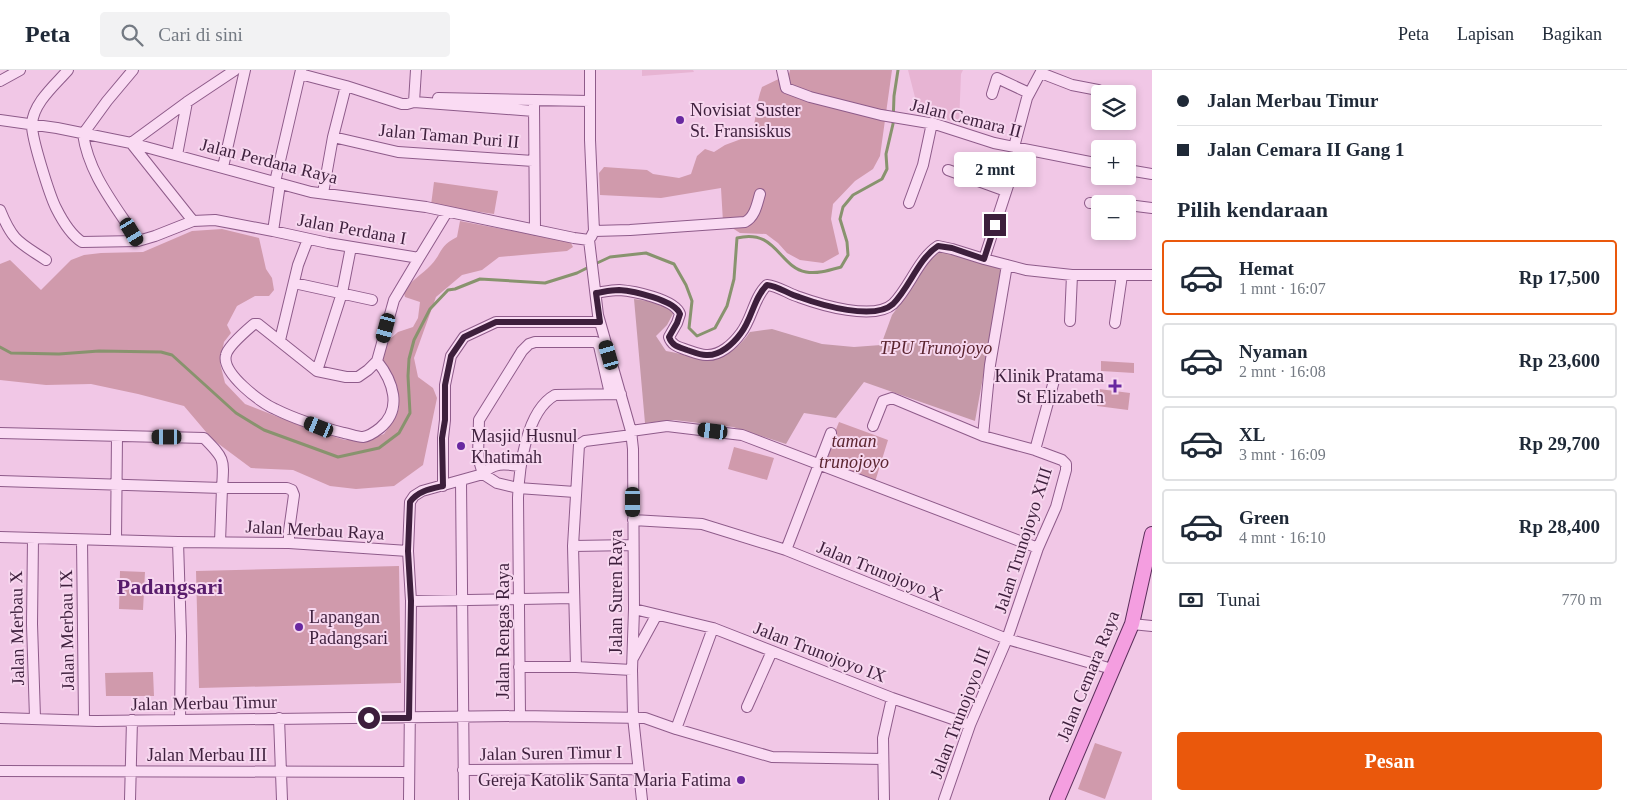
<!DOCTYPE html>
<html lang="id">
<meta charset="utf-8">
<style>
:root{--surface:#fff;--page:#f2f2f3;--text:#1f2937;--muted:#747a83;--line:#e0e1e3;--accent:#ea580c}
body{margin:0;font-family:Georgia,serif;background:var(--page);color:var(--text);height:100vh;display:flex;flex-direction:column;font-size:19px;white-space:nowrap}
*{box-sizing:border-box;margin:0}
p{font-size:16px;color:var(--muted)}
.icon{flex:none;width:28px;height:28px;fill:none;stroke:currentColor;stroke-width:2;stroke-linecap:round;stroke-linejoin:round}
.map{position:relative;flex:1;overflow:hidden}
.panel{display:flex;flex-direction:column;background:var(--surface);width:475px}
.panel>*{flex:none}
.top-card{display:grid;align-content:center;height:110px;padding:0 25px;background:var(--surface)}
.tools{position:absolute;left:1091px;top:15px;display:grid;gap:10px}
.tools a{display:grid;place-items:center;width:45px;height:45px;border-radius:5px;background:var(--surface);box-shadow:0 2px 8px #0003;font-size:25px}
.end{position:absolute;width:22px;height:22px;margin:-11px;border:6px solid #3d1f3c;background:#fff;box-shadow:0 0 0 2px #fff}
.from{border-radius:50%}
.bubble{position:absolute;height:35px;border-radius:5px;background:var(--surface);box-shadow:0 2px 8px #0003;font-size:16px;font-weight:700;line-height:35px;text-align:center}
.car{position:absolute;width:15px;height:30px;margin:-15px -8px;border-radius:6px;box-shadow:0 0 4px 1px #0007;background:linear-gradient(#222 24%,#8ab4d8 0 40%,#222 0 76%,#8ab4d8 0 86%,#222 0)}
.top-card b{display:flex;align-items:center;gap:18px;height:48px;font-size:19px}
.top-card b+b{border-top:1px solid var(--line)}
.top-card i{width:12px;height:12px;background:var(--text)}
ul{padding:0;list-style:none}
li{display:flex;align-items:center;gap:15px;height:75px;margin:0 10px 8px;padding:0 15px;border:2px solid var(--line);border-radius:5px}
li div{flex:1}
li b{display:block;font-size:19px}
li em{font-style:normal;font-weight:700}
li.current{border-color:var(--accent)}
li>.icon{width:45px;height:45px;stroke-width:1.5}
h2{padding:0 25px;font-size:22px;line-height:60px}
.pay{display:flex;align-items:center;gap:12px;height:55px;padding:0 25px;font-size:19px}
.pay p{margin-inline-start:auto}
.action{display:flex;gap:10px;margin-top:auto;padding:10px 25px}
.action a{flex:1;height:58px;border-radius:5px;background:var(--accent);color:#fff;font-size:20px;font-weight:700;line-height:58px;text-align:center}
header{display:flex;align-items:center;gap:30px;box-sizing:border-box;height:70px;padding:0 25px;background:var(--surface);border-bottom:1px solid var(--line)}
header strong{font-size:24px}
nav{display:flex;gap:28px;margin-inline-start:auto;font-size:18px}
.search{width:350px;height:45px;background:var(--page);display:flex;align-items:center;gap:12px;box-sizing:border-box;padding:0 18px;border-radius:5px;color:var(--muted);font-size:19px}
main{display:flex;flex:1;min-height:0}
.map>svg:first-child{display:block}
.farmland{fill:#e7b4d3}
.green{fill:#d09aac}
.cemetery{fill:#c599a8}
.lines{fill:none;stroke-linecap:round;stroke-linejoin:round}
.stream{stroke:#88936e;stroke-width:3}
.minor-casing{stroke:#8e5b8a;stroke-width:12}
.major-casing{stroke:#5b2f5b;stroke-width:16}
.minor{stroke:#fadbf3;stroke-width:10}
.major{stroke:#f49ee0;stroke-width:14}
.route{stroke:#3d1f3c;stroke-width:6}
.poi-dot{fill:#6828a0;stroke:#f7d7ef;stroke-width:2}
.labels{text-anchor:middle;stroke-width:4;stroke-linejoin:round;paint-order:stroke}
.poi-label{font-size:18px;fill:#3d1f3c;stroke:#f7d7ef;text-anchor:start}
.street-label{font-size:18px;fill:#3d1f3c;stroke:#f7d7ef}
.park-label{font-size:18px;font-style:italic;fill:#5b2530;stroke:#f7d7ef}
.district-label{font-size:22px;font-weight:bold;fill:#581c6c;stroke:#f7d7ef}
</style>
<header>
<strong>Peta</strong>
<div class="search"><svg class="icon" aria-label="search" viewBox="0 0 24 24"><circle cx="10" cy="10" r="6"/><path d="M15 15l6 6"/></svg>Cari di sini</div>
<nav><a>Peta</a><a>Lapisan</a><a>Bagikan</a></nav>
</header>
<main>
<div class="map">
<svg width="1152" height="730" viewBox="0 0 1152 730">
<rect width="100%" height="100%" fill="#f1c7e6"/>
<path class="farmland" d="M642,0H693L694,2L642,6Z
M908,0H963L961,4L959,54L918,39Z"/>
<path class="green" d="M790,0H892L880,86L873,99L855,111L833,134L831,149L839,184L823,193L800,190L787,183L778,173L766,164L740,163L723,152L721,118L661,128L600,125L599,103L604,97L647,100L653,104L679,108L691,104L697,86L705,79L714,82L725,75L752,65C756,49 756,33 762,17L789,4Z
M434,112L498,121L494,144L431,135Z
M460,151L545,167L564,169L571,173L573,177L567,181L499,187L482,200L462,205L436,227L414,288L418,307L433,318L437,328L423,395L394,416L356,419L330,416L293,400L251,398L212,369L184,336L138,324L91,314L46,315L0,310V194L10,190L41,220L71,190L84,185L101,183L143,182L192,161L222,159L259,168L266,199L272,208L274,220L269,226H255L237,236L227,255L231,263L224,272L220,293L225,313L245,334L309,359L345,370H366L384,364L396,346L399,338L397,315L383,291V282L390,269L398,262L413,257L418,248L420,232L405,227L404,223C410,210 422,205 431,195C443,182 439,176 457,167Z
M1101,291L1134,293V303L1101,301Z
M1099,319L1130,323L1128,340L1097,336Z
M839,352L888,370L875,412L822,394Z
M734,377L774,388L767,410L728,399Z
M399,496L401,613L199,618L196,501Z
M120,501L145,502L143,540L119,539Z
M153,602L154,626H106L105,603Z
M1095,673L1122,682L1105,729L1078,719Z"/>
<path class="cemetery" d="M940,181L967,187L1003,198L975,351L864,312L836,348L804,343L786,374L733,357L674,350L645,353L634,229L661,233L674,242L667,255L656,266L666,281C702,288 726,296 750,262L772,259L822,274L854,277L881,275L892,245L912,218L932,186Z"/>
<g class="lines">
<path class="stream" d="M595,194L610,187L646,183L674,194L686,215L692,231L689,258L697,266L715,258L727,236L734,209L737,168C776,158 779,197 806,202C818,204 830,200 841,197L848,185L847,172L840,149L843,137L853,125L882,109L887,99L886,84L893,54L894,26L898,0
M0,277L11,283L59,284L99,281L161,282L172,285L236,343L264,360L338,387L379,378L399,363L410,343L408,306L409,289L414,270L430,239L448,220L455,219L480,209L545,213L577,203L589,197"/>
<g class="minor-casing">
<path id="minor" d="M68,0C56,14 33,33 32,54C31,67 50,126 56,138C62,150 71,165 82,172L138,171
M133,0L107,31L83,64C89,106 117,137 138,171L155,166L193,151
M235,0L187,32L131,73L193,151L215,150L273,161
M590,0V70L594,161L591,167
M782,0L786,18L810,27L881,45L935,54L994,73L1100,94
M1041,3L1072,15L1098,20
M300,4L346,16L402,34H407L414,32L534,41
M0,11L20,0
M992,24L997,8L1029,23
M438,28L590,31
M414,32L416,0
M534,35L535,160
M0,50L57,58L131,73L311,122L426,137L574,168L589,170
M333,67L398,82L533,91
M1014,77L1027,28L1042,0
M177,85L187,32
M223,97L245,0
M948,100L1006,121
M1128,100L1152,104
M275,112L301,0
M280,114L273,161L328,173L419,188L447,142
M323,123L333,67L346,16
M909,133L923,95L932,53
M1090,133L1116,134
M1128,135L1152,138
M0,140C13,172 19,172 46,190
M594,161L630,160L745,152C755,147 757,134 760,124
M589,170L598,245L631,361L633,379L634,539L632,600L633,647L642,730
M984,189L1020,79
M294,213L372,230
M596,223C603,222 611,220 619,220C633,221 675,229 680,244L677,253L669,267C672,276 679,277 687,280C693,282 700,285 706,285C720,286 733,274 741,263C752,249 754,227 767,215C778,216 789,224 799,227C821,235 874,251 893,234C910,217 918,189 938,176L952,179L984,189L1026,200L1072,205H1152
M1070,251L1072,205
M1115,253L1122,205
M280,270L298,195L308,169
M377,291C393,311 403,339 380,358C375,362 370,366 363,367C357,367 350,364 344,363C320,357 297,350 275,339C261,333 221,303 226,285C228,276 247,260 254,254H258L317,301L346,307H358L368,300L377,291L394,230L419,188
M317,301L342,223L351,177
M873,356L883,331L892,328L983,366L1035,380L1062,390L1066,394V400L1056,437L1038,478L1007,569L970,655L944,730
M631,361L667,356L742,365L1038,478
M0,363L204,368C225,389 224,389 222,418H287L292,420L294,425L289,461V473
M983,366L990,295L1007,195
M1035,380L1055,307
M0,411L222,418L220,472
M461,411L464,730
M443,416V368L445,350V315L451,286L464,267L496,252H600
M575,422L518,418L497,413L483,404L478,387L479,350L522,281L529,274L535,272H596L599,276L610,324
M633,450L702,454L786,480L1007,569L1112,599
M0,467L178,472L289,473L408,481L411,531L409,730
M33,468L32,554L35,648
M82,470L84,650
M116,470L117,366
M178,472L181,566L180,650
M573,476L633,475
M786,480L831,363
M408,481L410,432L414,426L422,421L483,404C494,392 505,394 520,396
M411,531L573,528
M634,539L713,558L892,628L970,655
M1132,554L1152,556
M633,588L656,546
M519,597H576L632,600
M576,597L573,476L579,375L585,371L632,365
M747,637L772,581
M520,646L645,648L676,659L772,687L883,689
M0,648L97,651L520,646L518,428C519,398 526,341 555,325L621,324
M279,648L282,730
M676,659L713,558
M463,700L638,699
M0,701L409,702
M130,730L132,650
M884,730L883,668L892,628"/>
</g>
<g class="major-casing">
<path id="major" d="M1057,730L1132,554L1152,464"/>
</g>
<use href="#minor" class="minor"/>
<use href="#major" class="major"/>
</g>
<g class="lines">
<path class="route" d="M369,648H409L411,531L408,481L410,432C418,421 430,419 443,416L442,368L445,350V315L451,286L464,267L496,252H600L596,223C603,222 611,220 619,220C633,221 675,230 680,244L677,253L669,267C672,276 679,277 687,280C693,282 700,285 706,285C720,286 733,274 741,263C752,249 754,227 767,215C778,216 788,224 799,227C821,235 874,251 893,234C910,217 918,189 938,176L952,178L984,189L995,155"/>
</g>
<g class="poi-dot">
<circle cx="680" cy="50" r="5"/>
<path d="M1112.5 308.5h5v5h5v5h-5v5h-5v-5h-5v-5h5z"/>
<circle cx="461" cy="376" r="5"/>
<circle cx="299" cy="557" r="5"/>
<circle cx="741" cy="710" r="5"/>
</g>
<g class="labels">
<g class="poi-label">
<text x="690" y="46">Novisiat Suster<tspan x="690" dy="21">St. Fransiskus</tspan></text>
<text x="1104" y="312" text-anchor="end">Klinik Pratama<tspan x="1104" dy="21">St Elizabeth</tspan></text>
<text x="471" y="372">Masjid Husnul<tspan x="471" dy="21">Khatimah</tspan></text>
<text x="309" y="553">Lapangan<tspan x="309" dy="21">Padangsari</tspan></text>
<text x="731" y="716" text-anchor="end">Gereja Katolik Santa Maria Fatima</text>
</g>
<g class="street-label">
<text transform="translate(966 48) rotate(14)" y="6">Jalan Cemara II</text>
<text transform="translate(449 66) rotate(5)" y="6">Jalan Taman Puri II</text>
<text transform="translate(269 91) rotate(14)" y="6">Jalan Perdana Raya</text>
<text transform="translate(352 159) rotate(10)" y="6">Jalan Perdana I</text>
<text transform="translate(315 460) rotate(3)" y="6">Jalan Merbau Raya</text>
<text transform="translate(1023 470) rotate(-72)" y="6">Jalan Trunojoyo XIII</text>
<text transform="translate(880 501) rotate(22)" y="6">Jalan Trunojoyo X</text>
<text transform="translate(616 522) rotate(-90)" y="6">Jalan Suren Raya</text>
<text transform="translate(17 558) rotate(-91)" y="6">Jalan Merbau X</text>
<text transform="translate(67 560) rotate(-91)" y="6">Jalan Merbau IX</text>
<text transform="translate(503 561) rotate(-90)" y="6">Jalan Rengas Raya</text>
<text transform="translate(820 582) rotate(21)" y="6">Jalan Trunojoyo IX</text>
<text transform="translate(1088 606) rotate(-68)" y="6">Jalan Cemara Raya</text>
<text transform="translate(204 633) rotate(-1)" y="6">Jalan Merbau Timur</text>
<text transform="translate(960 643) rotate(-69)" y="6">Jalan Trunojoyo III</text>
<text transform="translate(551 683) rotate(-1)" y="6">Jalan Suren Timur I</text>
<text x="207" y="691">Jalan Merbau III</text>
</g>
<g class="park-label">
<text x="936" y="284">TPU Trunojoyo</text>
<text x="854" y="377">taman<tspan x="854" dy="21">trunojoyo</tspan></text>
</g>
<g class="district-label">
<text x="170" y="524">Padangsari</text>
</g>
</g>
</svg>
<div class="tools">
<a><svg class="icon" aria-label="layers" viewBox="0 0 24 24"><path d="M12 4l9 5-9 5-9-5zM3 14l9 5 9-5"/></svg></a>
<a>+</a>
<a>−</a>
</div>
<i class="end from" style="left:369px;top:648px"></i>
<i class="end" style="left:995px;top:155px"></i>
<div class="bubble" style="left:954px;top:82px;width:82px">2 mnt</div>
<i class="car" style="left:132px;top:162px;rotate:149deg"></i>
<i class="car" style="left:386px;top:258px;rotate:195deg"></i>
<i class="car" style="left:609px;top:285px;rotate:344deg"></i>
<i class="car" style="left:319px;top:357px;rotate:292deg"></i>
<i class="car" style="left:713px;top:361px;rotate:277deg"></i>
<i class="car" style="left:167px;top:367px;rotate:270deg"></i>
<i class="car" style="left:633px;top:432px;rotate:180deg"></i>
</div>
<section class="panel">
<div class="top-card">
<b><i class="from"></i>Jalan Merbau Timur</b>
<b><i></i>Jalan Cemara II Gang 1</b>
</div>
<h2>Pilih kendaraan</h2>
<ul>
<li class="current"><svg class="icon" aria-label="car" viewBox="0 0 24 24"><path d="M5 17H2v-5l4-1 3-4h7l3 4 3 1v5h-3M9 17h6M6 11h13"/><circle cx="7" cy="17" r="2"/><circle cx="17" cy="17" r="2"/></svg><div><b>Hemat</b><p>1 mnt · 16:07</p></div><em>Rp 17,500</em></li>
<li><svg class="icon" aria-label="car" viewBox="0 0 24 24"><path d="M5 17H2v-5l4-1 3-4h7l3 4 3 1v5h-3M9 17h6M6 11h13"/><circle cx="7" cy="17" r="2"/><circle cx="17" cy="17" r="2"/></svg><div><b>Nyaman</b><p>2 mnt · 16:08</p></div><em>Rp 23,600</em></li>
<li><svg class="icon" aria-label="car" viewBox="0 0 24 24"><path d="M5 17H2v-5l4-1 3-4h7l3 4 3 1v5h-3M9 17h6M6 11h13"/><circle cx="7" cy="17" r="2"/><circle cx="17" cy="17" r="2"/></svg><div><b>XL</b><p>3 mnt · 16:09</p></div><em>Rp 29,700</em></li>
<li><svg class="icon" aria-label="car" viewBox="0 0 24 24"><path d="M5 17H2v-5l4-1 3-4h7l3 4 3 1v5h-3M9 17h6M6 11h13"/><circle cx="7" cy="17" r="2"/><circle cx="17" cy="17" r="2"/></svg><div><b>Green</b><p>4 mnt · 16:10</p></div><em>Rp 28,400</em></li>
</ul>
<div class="pay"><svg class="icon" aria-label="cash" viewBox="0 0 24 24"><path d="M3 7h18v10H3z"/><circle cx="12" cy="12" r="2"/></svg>Tunai<p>770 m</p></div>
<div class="action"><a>Pesan</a></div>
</section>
</main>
